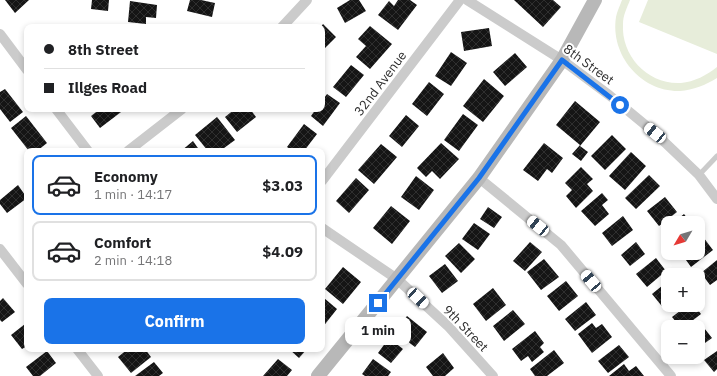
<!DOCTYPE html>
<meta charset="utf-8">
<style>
:root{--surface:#fff;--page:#f2f2f2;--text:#202124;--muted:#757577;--line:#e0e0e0;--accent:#1a73e8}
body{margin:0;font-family:"IBM Plex Sans",sans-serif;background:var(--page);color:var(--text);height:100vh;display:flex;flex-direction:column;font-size:15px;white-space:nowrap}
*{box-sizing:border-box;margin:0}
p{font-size:13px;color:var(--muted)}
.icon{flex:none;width:22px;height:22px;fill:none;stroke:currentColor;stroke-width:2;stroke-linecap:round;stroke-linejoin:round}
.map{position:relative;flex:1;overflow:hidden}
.side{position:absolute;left:24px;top:148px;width:301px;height:204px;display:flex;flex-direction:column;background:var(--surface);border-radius:8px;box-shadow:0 2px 6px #0003}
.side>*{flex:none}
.hud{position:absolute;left:24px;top:24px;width:301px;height:88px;border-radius:8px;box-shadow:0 2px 6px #0003;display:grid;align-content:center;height:88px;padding:0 20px;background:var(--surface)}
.needle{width:26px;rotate:232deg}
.fabs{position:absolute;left:661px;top:216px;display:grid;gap:8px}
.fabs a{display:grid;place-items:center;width:44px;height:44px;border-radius:8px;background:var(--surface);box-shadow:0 2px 6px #0003;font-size:20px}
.end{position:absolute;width:18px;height:18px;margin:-9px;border:5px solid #1a73e8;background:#fff;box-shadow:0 0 0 2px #fff}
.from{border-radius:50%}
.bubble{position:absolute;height:28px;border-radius:8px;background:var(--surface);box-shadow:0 2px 6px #0003;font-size:13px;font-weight:700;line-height:28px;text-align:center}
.car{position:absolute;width:12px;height:24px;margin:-12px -6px;border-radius:5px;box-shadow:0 0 3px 1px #0007;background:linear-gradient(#fff 24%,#345 0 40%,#fff 0 76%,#345 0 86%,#fff 0)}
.hud b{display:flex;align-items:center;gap:14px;height:38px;font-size:15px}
.hud b+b{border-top:1px solid var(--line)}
.hud i{width:10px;height:10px;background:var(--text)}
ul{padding:7px 0 0;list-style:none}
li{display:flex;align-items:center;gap:12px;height:60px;margin:0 8px 6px;padding:0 12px;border:2px solid var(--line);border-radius:8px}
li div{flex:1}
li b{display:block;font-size:15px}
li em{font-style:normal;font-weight:700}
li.selected{border-color:var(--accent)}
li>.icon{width:36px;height:36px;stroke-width:1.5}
.cta{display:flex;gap:8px;margin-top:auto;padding:8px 20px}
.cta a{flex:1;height:46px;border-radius:8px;background:var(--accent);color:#fff;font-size:16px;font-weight:700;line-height:46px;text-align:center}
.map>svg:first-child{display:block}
.pitch{fill:#e7edda}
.building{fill:url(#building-cross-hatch)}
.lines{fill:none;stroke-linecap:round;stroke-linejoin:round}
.lane{stroke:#cbcbcb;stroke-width:5}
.street{stroke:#cbcbcb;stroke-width:10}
.secondary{stroke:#b8b8b8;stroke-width:14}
.route{stroke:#1a73e8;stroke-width:5}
.labels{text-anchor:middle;stroke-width:4;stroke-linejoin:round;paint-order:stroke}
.street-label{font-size:13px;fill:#2e2e2e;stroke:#fff}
</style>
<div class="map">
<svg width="717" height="376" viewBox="0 0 717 376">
<defs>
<pattern id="building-cross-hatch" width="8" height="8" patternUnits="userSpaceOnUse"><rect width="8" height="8" fill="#151515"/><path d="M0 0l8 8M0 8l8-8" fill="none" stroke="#2f2f2f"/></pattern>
</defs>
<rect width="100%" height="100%" fill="#fff"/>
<path class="pitch" d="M622,0H630C627,8 623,15 623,24C621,56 648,85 681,83C694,82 707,75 717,67V78C706,85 693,90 680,91C641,92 610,55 616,17C617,11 620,6 622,0Z
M648,0H717V54L639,22Z"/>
<path class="building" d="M5,0H29L15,13Z
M92,0H109L108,11L91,9Z
M190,0H201L215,3L212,17L187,11Z
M350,0H359L366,11L345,23L337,8Z
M398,0H410L417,5L398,30L378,15L389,1L394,6Z
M514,0H553L561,7L543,27Z
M130,1L157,5L156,18L146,17V24L128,22Z
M323,24L336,37L322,51V27H321Z
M370,26L392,44L370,69L356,57L366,46L358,39Z
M489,28L492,46L464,51L461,32Z
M451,52L467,63L451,86L435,76Z
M515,53L527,67L505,86L493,72Z
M351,65L364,75L346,97L333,87Z
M484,79L504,96L483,122L463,106Z
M429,82L444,94L427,116L412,104Z
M5,89L23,112L10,122L0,109V92Z
M327,94L340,103L323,126L311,116L316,109H322V101Z
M575,101L600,122L580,146L588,152L581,161L572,154L580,145L556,125Z
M100,109H125L100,128L91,116Z
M235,109H250L256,117L237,132L225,117Z
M463,114L478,125L459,151L444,140Z
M406,115L419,126L402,147L389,136Z
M26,116L47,143L37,151H29L11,128Z
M217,117L235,140L220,151H208L195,135Z
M304,124L317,134L304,151H293L287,147Z
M612,135L626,149L605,170L591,156Z
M193,141L200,151H181Z
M441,143L459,159L440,179L432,171L426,177L417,168Z
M544,143L563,158L552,173L547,169L538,181L523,170Z
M381,144L397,157L374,184L358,170Z
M631,152L646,166L625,190L609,176Z
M581,167L593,179L587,184L593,191L576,208L566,196L572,190L565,183Z
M649,175L660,186L636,209L625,198Z
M416,176L434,190L419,210L401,197Z
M356,178L369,190L349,213L336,201Z
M18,185L27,198L7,213L0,204V200Z
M602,193L608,200L602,205L609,214L595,226L581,211Z
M665,197L677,212L659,226L647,211Z
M391,206L410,221L392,244L373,228Z
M488,207L502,217L494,228L480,219Z
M684,214L691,223H673Z
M623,216L633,230L612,246L602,233Z
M474,223L490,234L478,250L462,239Z
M700,233L713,250L691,267L681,253H698V235Z
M530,242L542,252L525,271L513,261Z
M636,242L645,254L630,266L621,255Z
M459,243L475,259L461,273L445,256Z
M656,258L666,271L647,287L636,274Z
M544,259L559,277L541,290L527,272Z
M717,260V280L710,285L701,273Z
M445,264L458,281L442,293L429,276Z
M343,267L361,282L343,304L325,289Z
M566,281L578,296L559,311L547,296Z
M668,281V305H671L665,310L652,294Z
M493,288L506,305L486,321L473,304Z
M3,298L15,312L2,322L0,320V301Z
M324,298L337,309L322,328V301Z
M586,302L596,315L575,331L565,319Z
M688,305H694L701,314L684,327H680L672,317Z
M513,310L525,324L504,341L493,326Z
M407,316L427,332L415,347L395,332Z
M592,323L596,328L602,324L612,337L592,353L578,334Z
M25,324L27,326V346L22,349L11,335Z
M701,324L712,338L698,348V327Z
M535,331L544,343L540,347L544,352L532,362L528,356L521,361L512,349Z
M389,338L403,349L391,363L378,353Z
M619,345L629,357L608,373L598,361Z
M128,349H145L151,357L131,373L118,357Z
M289,349H307L299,358Z
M554,350L564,363L547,376H535L530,369Z
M47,351L56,363L40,376H33L26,367Z
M717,351V369L714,372L704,360Z
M443,353L454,368L445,376H433L426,367Z
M278,359L292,370L287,376H263Z
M373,359L391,372L388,376H365L362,374Z
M154,362L163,373L159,376H135Z
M624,364L629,371L636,366L644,376H609Z"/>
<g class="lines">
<path class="lane" d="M699,175L717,156"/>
<path class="street" d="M467,0L562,60L609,95L655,133L699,175L717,199
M282,27L307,0
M0,34L27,70
M56,109L88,151
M128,151L182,109
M479,178L561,245L671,376
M322,181L460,0
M322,228L397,279L448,326L493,376
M0,249L27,284
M77,349L98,376"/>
<path class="secondary" d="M318,376L479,178L562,60L595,0"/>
</g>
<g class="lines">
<path class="route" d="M378,303L479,178L562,60L620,105"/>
</g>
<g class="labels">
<g class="street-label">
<text transform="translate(589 64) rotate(36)" y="5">8th Street</text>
<text transform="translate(380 83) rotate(-53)" y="5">32nd Avenue</text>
<text transform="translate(466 328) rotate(46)" y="5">9th Street</text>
</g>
</g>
</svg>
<div class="fabs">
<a><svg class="needle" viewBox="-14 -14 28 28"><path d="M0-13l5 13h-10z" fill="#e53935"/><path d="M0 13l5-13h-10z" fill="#757577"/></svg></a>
<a>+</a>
<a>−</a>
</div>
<i class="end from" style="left:620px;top:105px"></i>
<i class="end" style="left:378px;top:303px"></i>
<div class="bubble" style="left:345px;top:317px;width:66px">1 min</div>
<i class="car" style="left:655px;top:133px;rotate:309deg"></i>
<i class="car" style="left:538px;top:226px;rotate:309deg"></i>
<i class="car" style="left:591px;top:281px;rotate:320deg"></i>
<i class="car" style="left:418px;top:298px;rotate:133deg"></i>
<div class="hud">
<b><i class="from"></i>8th Street</b>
<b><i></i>Illges Road</b>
</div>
<section class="side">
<ul>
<li class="selected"><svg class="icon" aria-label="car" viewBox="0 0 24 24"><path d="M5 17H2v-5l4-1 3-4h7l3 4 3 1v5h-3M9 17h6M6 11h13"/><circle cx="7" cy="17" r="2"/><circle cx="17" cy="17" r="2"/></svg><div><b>Economy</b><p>1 min · 14:17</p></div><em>$3.03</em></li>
<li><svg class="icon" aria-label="car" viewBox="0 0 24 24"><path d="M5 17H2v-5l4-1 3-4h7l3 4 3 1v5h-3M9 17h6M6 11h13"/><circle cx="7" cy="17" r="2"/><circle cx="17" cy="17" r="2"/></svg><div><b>Comfort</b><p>2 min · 14:18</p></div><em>$4.09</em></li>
</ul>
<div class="cta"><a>Confirm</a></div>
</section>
</div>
